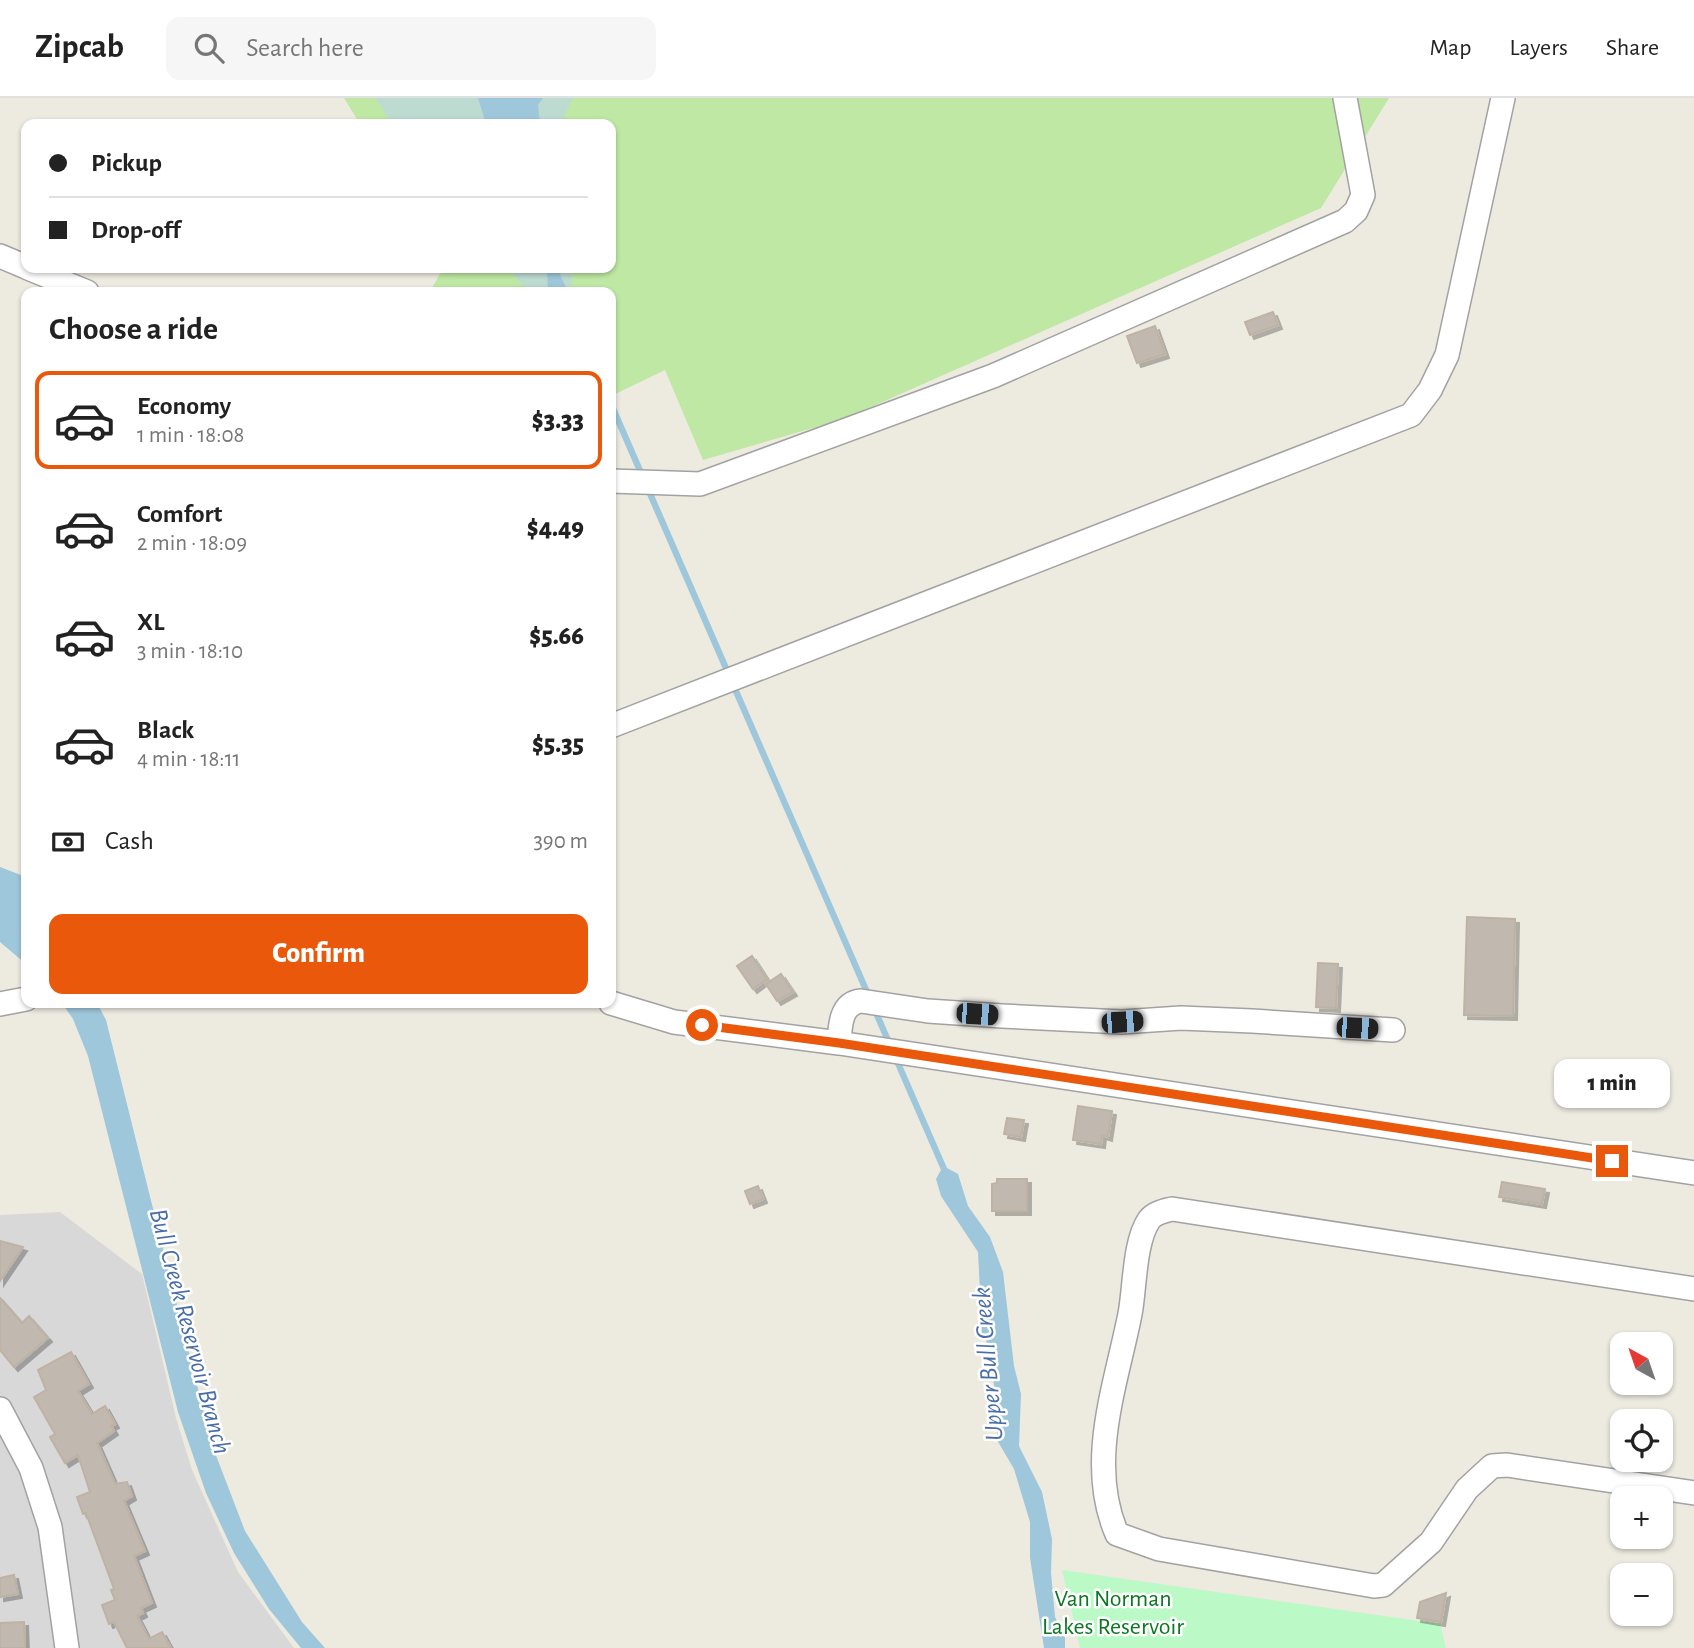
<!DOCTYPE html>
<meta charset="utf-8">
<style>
:root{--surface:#fff;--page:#f6f6f6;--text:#222;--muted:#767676;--line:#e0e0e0;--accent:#ea580c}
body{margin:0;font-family:"Alegreya Sans",sans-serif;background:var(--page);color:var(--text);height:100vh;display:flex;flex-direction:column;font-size:26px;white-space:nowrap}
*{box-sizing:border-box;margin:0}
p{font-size:23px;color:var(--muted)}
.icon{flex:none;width:38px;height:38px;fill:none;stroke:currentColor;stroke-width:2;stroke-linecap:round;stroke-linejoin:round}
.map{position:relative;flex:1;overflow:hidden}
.sheet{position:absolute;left:21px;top:189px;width:595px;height:721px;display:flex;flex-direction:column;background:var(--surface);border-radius:14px;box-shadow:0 2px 5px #0004}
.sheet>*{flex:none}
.guide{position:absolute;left:21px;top:21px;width:595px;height:154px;border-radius:14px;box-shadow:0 2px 5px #0004;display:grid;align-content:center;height:154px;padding:0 28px;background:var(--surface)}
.needle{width:46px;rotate:320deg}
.buttons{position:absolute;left:1610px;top:1234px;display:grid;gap:14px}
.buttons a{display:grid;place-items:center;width:63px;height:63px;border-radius:14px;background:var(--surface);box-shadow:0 2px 5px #0004;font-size:35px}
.end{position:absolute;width:32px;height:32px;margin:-16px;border:9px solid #ea580c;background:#fff;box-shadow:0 0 0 4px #fff}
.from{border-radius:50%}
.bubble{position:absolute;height:49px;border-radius:14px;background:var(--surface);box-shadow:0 2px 5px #0004;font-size:23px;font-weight:800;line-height:49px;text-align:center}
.car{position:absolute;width:21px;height:42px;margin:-21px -10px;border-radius:9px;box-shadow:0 0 5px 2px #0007;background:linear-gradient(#222 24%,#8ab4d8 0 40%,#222 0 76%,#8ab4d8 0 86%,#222 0)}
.guide b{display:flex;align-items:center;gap:24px;height:66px;font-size:26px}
.guide b+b{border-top:2px solid var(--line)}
.guide i{width:18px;height:18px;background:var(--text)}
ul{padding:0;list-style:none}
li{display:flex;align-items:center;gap:21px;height:98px;margin:0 14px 10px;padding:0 14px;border:4px solid transparent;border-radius:14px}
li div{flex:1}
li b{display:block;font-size:26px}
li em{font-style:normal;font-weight:800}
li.current{border-color:var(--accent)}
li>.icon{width:63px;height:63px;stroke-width:1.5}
h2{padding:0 28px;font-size:32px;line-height:84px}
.pay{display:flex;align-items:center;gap:18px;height:77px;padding:0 28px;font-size:26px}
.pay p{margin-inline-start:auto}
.action{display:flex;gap:14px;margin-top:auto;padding:14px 28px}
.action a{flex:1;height:80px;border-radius:14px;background:var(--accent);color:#fff;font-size:28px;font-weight:800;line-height:80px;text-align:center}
header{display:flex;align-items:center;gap:42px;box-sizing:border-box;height:98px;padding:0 35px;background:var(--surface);border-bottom:2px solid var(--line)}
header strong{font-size:33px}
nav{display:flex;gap:38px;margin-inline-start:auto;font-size:24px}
.search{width:490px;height:63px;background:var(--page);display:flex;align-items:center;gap:18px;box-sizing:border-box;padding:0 24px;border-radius:14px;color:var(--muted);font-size:26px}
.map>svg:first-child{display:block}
.residential{fill:#d9d8d8}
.grass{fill:#bee8a4}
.wetland{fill:#bddbd0}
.park{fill:#bbf9c7}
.water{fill:#9fc7db}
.building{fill:#c1b9b0;stroke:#beb2a2;stroke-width:2;filter:url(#shadow)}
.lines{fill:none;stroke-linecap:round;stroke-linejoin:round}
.minor-casing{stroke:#a2a2a2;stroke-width:26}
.minor{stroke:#fff;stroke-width:23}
.route{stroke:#ea580c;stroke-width:9}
.labels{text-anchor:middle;stroke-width:5;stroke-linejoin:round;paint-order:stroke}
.park-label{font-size:24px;fill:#0b7720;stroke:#fff}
.water-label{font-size:26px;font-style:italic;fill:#486ea9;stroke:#fff}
</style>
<header>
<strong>Zipcab</strong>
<div class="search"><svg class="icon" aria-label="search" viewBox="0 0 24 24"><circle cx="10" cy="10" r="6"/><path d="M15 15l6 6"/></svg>Search here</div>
<nav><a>Map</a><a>Layers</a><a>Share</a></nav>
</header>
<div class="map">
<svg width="1694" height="1550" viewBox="0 0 1694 1550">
<defs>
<filter id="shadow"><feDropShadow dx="4" dy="4" stdDeviation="0" flood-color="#0004"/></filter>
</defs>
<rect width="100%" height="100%" fill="#edeae0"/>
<path class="residential" d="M60,1114L142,1176L176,1320L192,1372L238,1474L294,1550H0V1117Z"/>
<path class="grass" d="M344,0H1389L1321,110L844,321L703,362L665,272L611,298V194H430L443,170H611V26H360Z"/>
<path class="wetland" d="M376,0H573L564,18V26H391Z
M508,170H571L572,186L559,194H529Z"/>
<path class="park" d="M1062,1472L1440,1526L1446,1550H1080Z"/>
<path class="water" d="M478,0H543L538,7L540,26H486Z
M547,170H557L568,194H548Z
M611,298L947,1070L958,1076L968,1108L990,1139L1003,1174L1014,1268L1021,1296L1019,1348L1042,1394L1052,1441L1051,1475L1055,1519L1065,1540V1550H1044L1030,1460V1424L1014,1371L997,1342L999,1316L987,1245L982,1235L978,1154L941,1098L936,1081L941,1072L611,314Z
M0,769L26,779V866L0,844Z
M62,905H97L106,922L212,1347L245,1433L302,1524L325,1550H301L269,1511L234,1455L206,1395L178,1314L88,958L73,921Z"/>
<path class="building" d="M1273,214L1278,227L1250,237L1245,224Z
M1155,228L1165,256L1137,265L1127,238Z
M1467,819L1515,821L1513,918L1464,917Z
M752,858L767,881L753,891L737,868Z
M1318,865L1338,866L1336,910L1316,909Z
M781,876L793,894L777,903L766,886Z
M1078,1008L1112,1013L1108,1039L1102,1037L1101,1046L1073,1042Z
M1007,1020L1024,1022L1021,1039L1004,1036Z
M997,1081H1027V1113H992V1086L997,1085Z
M1502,1084L1545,1091L1542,1106L1499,1099Z
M758,1088L763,1101L750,1106L745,1093Z
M0,1143L23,1149L0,1183Z
M0,1200L22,1225L29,1218L48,1240L14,1269L0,1252Z
M71,1254L89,1286L78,1293L92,1316L105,1308L115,1326L111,1328L114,1333L97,1345L115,1386L127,1384L132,1398L124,1403L145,1453L134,1458L152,1505L141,1510L143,1515L137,1518L149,1541L162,1534L171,1550H127L114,1524L109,1526L102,1507L115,1502L111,1492L114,1491L86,1415L83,1416L77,1399L90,1394L78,1357L65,1365L50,1339L55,1336L34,1299L46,1292L38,1272Z
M14,1477L18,1496L0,1499V1480Z
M1446,1495L1441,1524L1417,1520L1420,1504Z
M24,1524L25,1550H0V1525Z"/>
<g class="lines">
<g class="minor-casing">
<path id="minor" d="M0,158L26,169
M28,170L87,194
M611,383L700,386L993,278L1345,123L1356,113L1363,97L1345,0
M611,628L1411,317L1430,292L1447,257L1503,0
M611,905L674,924L839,945L1694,1075
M0,906L26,901
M839,945C840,927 841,905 861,903L928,913L1002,918L1122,924L1181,920L1252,923L1393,932
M1694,1191L1172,1111C1164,1113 1154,1115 1149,1122C1134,1144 1135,1190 1130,1216C1116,1287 1086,1365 1117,1436L1159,1451L1374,1488L1383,1487L1431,1444L1467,1391L1492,1368L1507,1367L1694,1395
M0,1311L31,1370L50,1429L67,1550"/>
</g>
<use href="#minor" class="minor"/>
</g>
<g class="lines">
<path class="route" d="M702,927L839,945L1612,1063"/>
</g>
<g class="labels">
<g class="park-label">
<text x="1113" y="1508">Van Norman<tspan x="1113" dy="28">Lakes Reservoir</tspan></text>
</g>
<g class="water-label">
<text transform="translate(191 1233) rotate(75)" y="9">Bull Creek Reservoir Branch</text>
<text transform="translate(987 1266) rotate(-95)" y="9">Upper Bull Creek</text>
</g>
</g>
</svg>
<div class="buttons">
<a><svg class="needle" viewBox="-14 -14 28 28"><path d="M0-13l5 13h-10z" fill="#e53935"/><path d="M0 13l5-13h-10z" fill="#767676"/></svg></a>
<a><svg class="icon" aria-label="locate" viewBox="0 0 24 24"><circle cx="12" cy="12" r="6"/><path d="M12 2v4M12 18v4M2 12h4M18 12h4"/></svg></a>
<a>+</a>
<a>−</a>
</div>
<i class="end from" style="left:702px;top:927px"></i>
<i class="end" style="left:1612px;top:1063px"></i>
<div class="bubble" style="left:1554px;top:961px;width:116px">1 min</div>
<i class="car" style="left:977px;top:916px;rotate:94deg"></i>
<i class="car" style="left:1122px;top:924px;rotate:86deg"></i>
<i class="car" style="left:1357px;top:930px;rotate:93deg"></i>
<div class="guide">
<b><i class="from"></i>Pickup</b>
<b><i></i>Drop-off</b>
</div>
<section class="sheet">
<h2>Choose a ride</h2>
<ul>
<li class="current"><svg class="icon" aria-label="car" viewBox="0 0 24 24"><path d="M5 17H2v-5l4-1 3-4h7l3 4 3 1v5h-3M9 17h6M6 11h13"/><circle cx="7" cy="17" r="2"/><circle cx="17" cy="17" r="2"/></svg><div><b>Economy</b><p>1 min · 18:08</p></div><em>$3.33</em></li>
<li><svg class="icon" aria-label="car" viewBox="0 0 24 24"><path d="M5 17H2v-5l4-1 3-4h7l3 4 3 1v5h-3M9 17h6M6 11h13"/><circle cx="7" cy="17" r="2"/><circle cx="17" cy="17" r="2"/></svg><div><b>Comfort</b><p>2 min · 18:09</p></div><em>$4.49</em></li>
<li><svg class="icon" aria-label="car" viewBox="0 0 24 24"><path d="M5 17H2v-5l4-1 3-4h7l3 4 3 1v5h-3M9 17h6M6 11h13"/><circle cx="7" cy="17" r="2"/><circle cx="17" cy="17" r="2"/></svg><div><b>XL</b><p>3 min · 18:10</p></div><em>$5.66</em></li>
<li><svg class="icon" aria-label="car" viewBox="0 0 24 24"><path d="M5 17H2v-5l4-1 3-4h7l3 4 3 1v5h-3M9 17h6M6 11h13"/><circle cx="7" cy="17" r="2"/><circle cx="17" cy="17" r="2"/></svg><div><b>Black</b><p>4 min · 18:11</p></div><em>$5.35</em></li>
</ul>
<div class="pay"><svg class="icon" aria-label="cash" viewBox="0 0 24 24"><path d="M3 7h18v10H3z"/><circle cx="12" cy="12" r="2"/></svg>Cash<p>390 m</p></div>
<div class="action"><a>Confirm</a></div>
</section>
</div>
